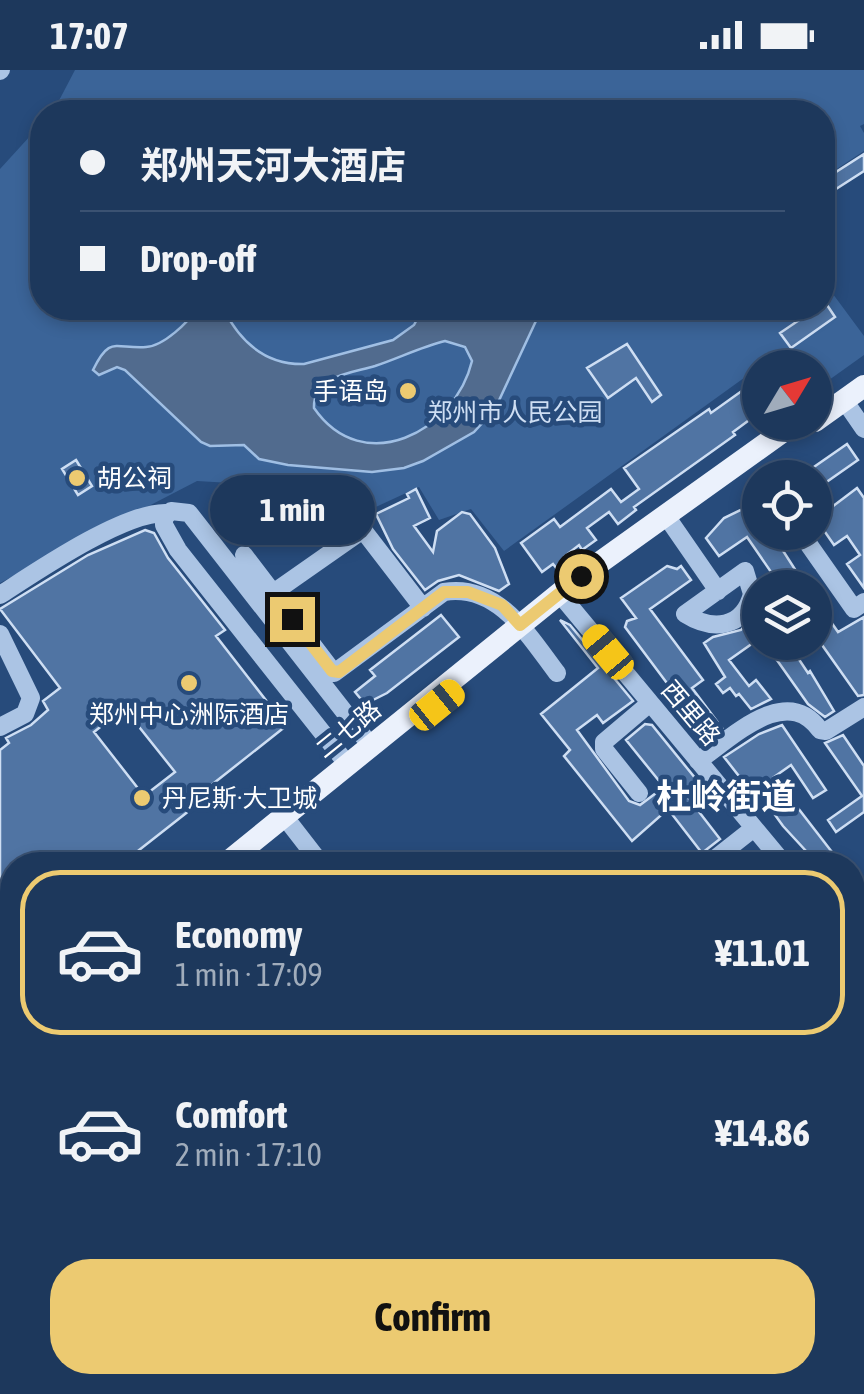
<!DOCTYPE html>
<meta charset="utf-8">
<style>
:root{--surface:#1d385c;--page:#2a4365;--text:#f1f3f6;--muted:#a0acbb;--line:#3b5272;--accent:#ecca71}
body{margin:0;font-family:"Asap Condensed","Noto Sans SC",sans-serif;background:var(--page);color:var(--text);height:100vh;display:flex;flex-direction:column;font-size:38px;white-space:nowrap}
*{box-sizing:border-box;margin:0}
p{font-size:32px;color:var(--muted)}
.icon{flex:none;width:55px;height:55px;fill:none;stroke:currentColor;stroke-width:2;stroke-linecap:round;stroke-linejoin:round}
.map{position:relative;flex:1;overflow:hidden}
.side{position:absolute;left:0px;top:782px;width:865px;height:542px;display:flex;flex-direction:column;background:var(--surface);border-radius:40px 40px 0 0;box-shadow:0 5px 15px #0003,0 0 0 2px var(--line)}
.side>*{flex:none}
.guide{position:absolute;left:30px;top:30px;width:805px;height:220px;border-radius:40px;box-shadow:0 5px 15px #0003,0 0 0 2px var(--line);display:grid;align-content:center;height:220px;padding:0 50px;background:var(--surface)}
.needle{width:65px;rotate:52deg}
.tools{position:absolute;left:742px;top:280px;display:grid;gap:20px}
.tools a{display:grid;place-items:center;width:90px;height:90px;border-radius:50%;background:var(--surface);box-shadow:0 5px 15px #0003,0 0 0 2px var(--line);font-size:50px}
.end{position:absolute;width:45px;height:45px;margin:-22px;border:12px solid #ecca71;background:#111;box-shadow:0 0 0 5px #111}
.from{border-radius:50%}
.bubble{position:absolute;height:70px;border-radius:35px;background:var(--surface);box-shadow:0 5px 15px #0003,0 0 0 2px var(--line);font-size:32px;font-weight:700;line-height:70px;text-align:center}
.car{position:absolute;width:30px;height:60px;margin:-30px -15px;border-radius:12px;box-shadow:0 0 8px 2px #0007;background:linear-gradient(#f5c518 24%,#345 0 40%,#f5c518 0 76%,#345 0 86%,#f5c518 0)}
.guide b{display:flex;align-items:center;gap:35px;height:95px;font-size:38px}
.guide b+b{border-top:2px solid var(--line)}
.guide i{width:25px;height:25px;background:var(--text)}
ul{padding:18px 0 0;list-style:none}
li{display:flex;align-items:center;gap:30px;height:165px;margin:0 20px 15px;padding:0 30px;border:5px solid transparent;border-radius:40px}
li div{flex:1}
li b{display:block;font-size:38px}
li em{font-style:normal;font-weight:700}
li.selected{border-color:var(--accent)}
li>.icon{width:90px;height:90px;stroke-width:1.5}
.action{display:flex;gap:20px;margin-top:auto;padding:20px 50px}
.action a{flex:1;height:115px;border-radius:40px;background:var(--accent);color:#111;font-size:40px;font-weight:700;line-height:115px;text-align:center}
.status{display:flex;justify-content:space-between;align-items:center;height:70px;padding:0 50px;background:var(--surface);direction:ltr}
.status svg{height:28px;fill:currentColor}
.map>svg:first-child{display:block}
.green{fill:#3b6498}
.water{fill:#516b8e;stroke:#a0bfe4;stroke-width:2.5;fill-rule:evenodd}
.building{fill:#5074a3;stroke:#cedef3;stroke-width:2.5;fill-rule:evenodd}
.lines{fill:none;stroke-linecap:round;stroke-linejoin:round}
.minor{stroke:#abc4e4;stroke-width:18}
.major{stroke:#ebf1fc;stroke-width:22}
.route{stroke:#ecca71;stroke-width:12}
.poi-dot{fill:#ecca71;stroke:#274b7b;stroke-width:4}
.labels{text-anchor:middle;stroke-width:9;stroke-linejoin:round;paint-order:stroke}
.poi-label{font-size:25px;fill:#fff;stroke:#274b7b;text-anchor:start}
.park-label{font-size:25px;fill:#cedef3;stroke:#274b7b}
.street-label{font-size:25px;fill:#fff;stroke:#274b7b}
.district-label{font-size:35px;font-weight:bold;fill:#fff;stroke:#274b7b}
</style>
<div class="status"><b>17:07</b><svg viewBox="0 0 49 12"><path d="M0 12V9h3v3zM5 12V6h3v6zM10 12V3h3v9zM15 12V0h3v12zM26 1h20v11H26zM47 4h2v5h-2z"/></svg></div>
<div class="map">
<svg width="864" height="1324" viewBox="0 0 864 1324">
<rect width="100%" height="100%" fill="#274b7b"/>
<path class="green" d="M75,0H864V54L860,56L864,63V81L823,108L822,42H53Z
M42,53V238H822L823,158L836,184L837,201L830,220L864,266V285L815,320V298L781,297L773,287L504,481L471,439L439,450L419,417L365,442L338,462L318,460V418L197,411L0,513V99Z"/>
<path class="water" d="M198,238H223C240,272 265,295 304,294L393,270L414,255L423,238H542L495,339L474,362L423,391L404,398L372,402L288,395L259,389L244,375L210,376L201,372L125,300L117,297L99,305L93,300C110,265 115,279 146,277C164,276 188,252 198,238ZM445,271L465,277L472,291C455,362 363,409 314,338C313,305 352,303 375,296C399,288 421,277 445,271Z"/>
<path class="building" d="M864,84V101L822,128V111Z
M825,232L835,247L791,278L780,263L817,238H822Z
M627,274L661,325L652,332L636,308L608,328L587,298Z
M760,308V342L733,362L735,365L634,437L636,440L618,454L609,442L587,458L596,470L582,480L579,475L565,486L569,492L558,500L553,494L542,502L521,473L554,449L560,457L611,419L621,432L639,419L624,398L709,339L711,343Z
M847,374L858,390L815,420V408H798Z
M76,390L92,416L78,425L62,399Z
M220,416L312,421L310,453L219,449Z
M857,418L864,428V518L847,494L860,485L847,466L834,475L816,449Z
M416,419L430,448L414,456L433,482L437,461L462,442L470,444L495,478L509,514L499,521L459,505L438,511L425,520L393,479L376,444L409,428L407,424Z
M755,433L760,439V462H771L807,518H782L747,467L719,486L706,468L724,448Z
M145,460L154,463L168,488L225,560L216,566L286,656L195,728L199,733L120,795H12V901L0,910V680L9,673L6,668L31,655L48,640L43,631L60,618L0,539L88,485ZM124,638L175,702L144,726L94,662Z
M667,496L677,499L681,496L691,510L650,539L703,610L692,618L722,658L708,668L625,557L627,551L636,548L621,528Z
M815,529L838,562L864,547V625L858,626L815,565Z
M760,538V568L729,590L749,616L756,610L771,629L751,639L739,624L736,626L730,618L723,623L716,614L725,607L704,573L713,567L741,560Z
M441,545L459,567L387,623L365,634L355,622L375,606L370,600Z
M560,550L570,555L633,631L603,653L597,645L577,660L629,731L640,735L664,717L626,670L645,654L652,655L700,714L686,725L720,769L702,783L668,739L632,771L564,686L570,680L541,644L598,598Z
M772,572H805L794,582L808,603L810,601L834,641L825,647L808,634L767,576Z
M782,655L826,720L813,728L791,695L774,707L842,795H819L783,756L757,720L753,724L724,687L759,664Z
M843,665L864,696V742L836,762L828,750L862,726L825,673Z
M0,1158L12,1188V1213L0,1216Z
M12,1238V1312H57L62,1324H0V1242Z
M864,1260V1318L856,1324H800L817,1312H852V1266Z
M142,1312H339L342,1324H147Z
M365,1312H499L473,1324H368Z"/>
<g class="lines">
<path class="minor" d="M0,1L1,0
M844,330L864,359
M671,453L718,521
M800,462L854,539L864,532
M244,485L334,603L444,522C498,513 529,566 557,603
M745,501L752,524C743,559 712,561 685,544Z
M273,523L363,460L423,538
M559,523L785,795
M0,525C37,501 125,441 167,443
M0,564L31,628L25,644L0,657
M698,691C733,667 786,613 820,660L826,661L864,637
M348,695L178,480L164,455V448L171,441L189,443L371,676
M639,723L604,679V672L650,633
M291,755L322,795
M707,795L754,758
M852,877L864,891
M852,1006L864,997
M852,1039L864,1053
M0,1107L12,1137
M852,1195L864,1216
M0,1230L12,1225
M85,1312L90,1324
M351,1312L356,1324
M684,1312L689,1324
M509,1324L532,1312"/>
<path class="major" d="M815,351L864,316
M224,795L581,506L796,352
M0,986L12,976"/>
</g>
<g class="lines">
<path class="route" d="M292,549L332,601L339,602L444,522H468L502,535L520,555L581,506"/>
</g>
<g class="poi-dot">
<circle cx="408" cy="321" r="10"/>
<circle cx="77" cy="408" r="10"/>
<circle cx="189" cy="613" r="10"/>
<circle cx="142" cy="728" r="10"/>
</g>
<g class="labels">
<g class="poi-label">
<text x="388" y="330" text-anchor="end">手语岛</text>
<text x="97" y="417">胡公祠</text>
<text x="189" y="653" text-anchor="middle">郑州中心洲际酒店</text>
<text x="162" y="737">丹尼斯·大卫城</text>
</g>
<g class="park-label">
<text x="515" y="351">郑州市人民公园</text>
</g>
<g class="street-label">
<text transform="translate(691 643) rotate(50)" y="9">西里路</text>
<text transform="translate(348 659) rotate(-39)" y="9">二七路</text>
</g>
<g class="district-label">
<text x="726" y="739">杜岭街道</text>
</g>
</g>
</svg>
<div class="tools">
<a><svg class="needle" viewBox="-14 -14 28 28"><path d="M0-13l5 13h-10z" fill="#e53935"/><path d="M0 13l5-13h-10z" fill="#a0acbb"/></svg></a>
<a><svg class="icon" aria-label="locate" viewBox="0 0 24 24"><circle cx="12" cy="12" r="6"/><path d="M12 2v4M12 18v4M2 12h4M18 12h4"/></svg></a>
<a><svg class="icon" aria-label="layers" viewBox="0 0 24 24"><path d="M12 4l9 5-9 5-9-5zM3 14l9 5 9-5"/></svg></a>
</div>
<i class="end from" style="left:581px;top:506px"></i>
<i class="end" style="left:292px;top:549px"></i>
<div class="bubble" style="left:210px;top:405px;width:165px">1 min</div>
<i class="car" style="left:608px;top:582px;rotate:320deg"></i>
<i class="car" style="left:437px;top:635px;rotate:51deg"></i>
<div class="guide">
<b><i class="from"></i>郑州天河大酒店</b>
<b><i></i>Drop-off</b>
</div>
<section class="side">
<ul>
<li class="selected"><svg class="icon" aria-label="car" viewBox="0 0 24 24"><path d="M5 17H2v-5l4-1 3-4h7l3 4 3 1v5h-3M9 17h6M6 11h13"/><circle cx="7" cy="17" r="2"/><circle cx="17" cy="17" r="2"/></svg><div><b>Economy</b><p>1 min · 17:09</p></div><em>¥11.01</em></li>
<li><svg class="icon" aria-label="car" viewBox="0 0 24 24"><path d="M5 17H2v-5l4-1 3-4h7l3 4 3 1v5h-3M9 17h6M6 11h13"/><circle cx="7" cy="17" r="2"/><circle cx="17" cy="17" r="2"/></svg><div><b>Comfort</b><p>2 min · 17:10</p></div><em>¥14.86</em></li>
</ul>
<div class="action"><a>Confirm</a></div>
</section>
</div>
